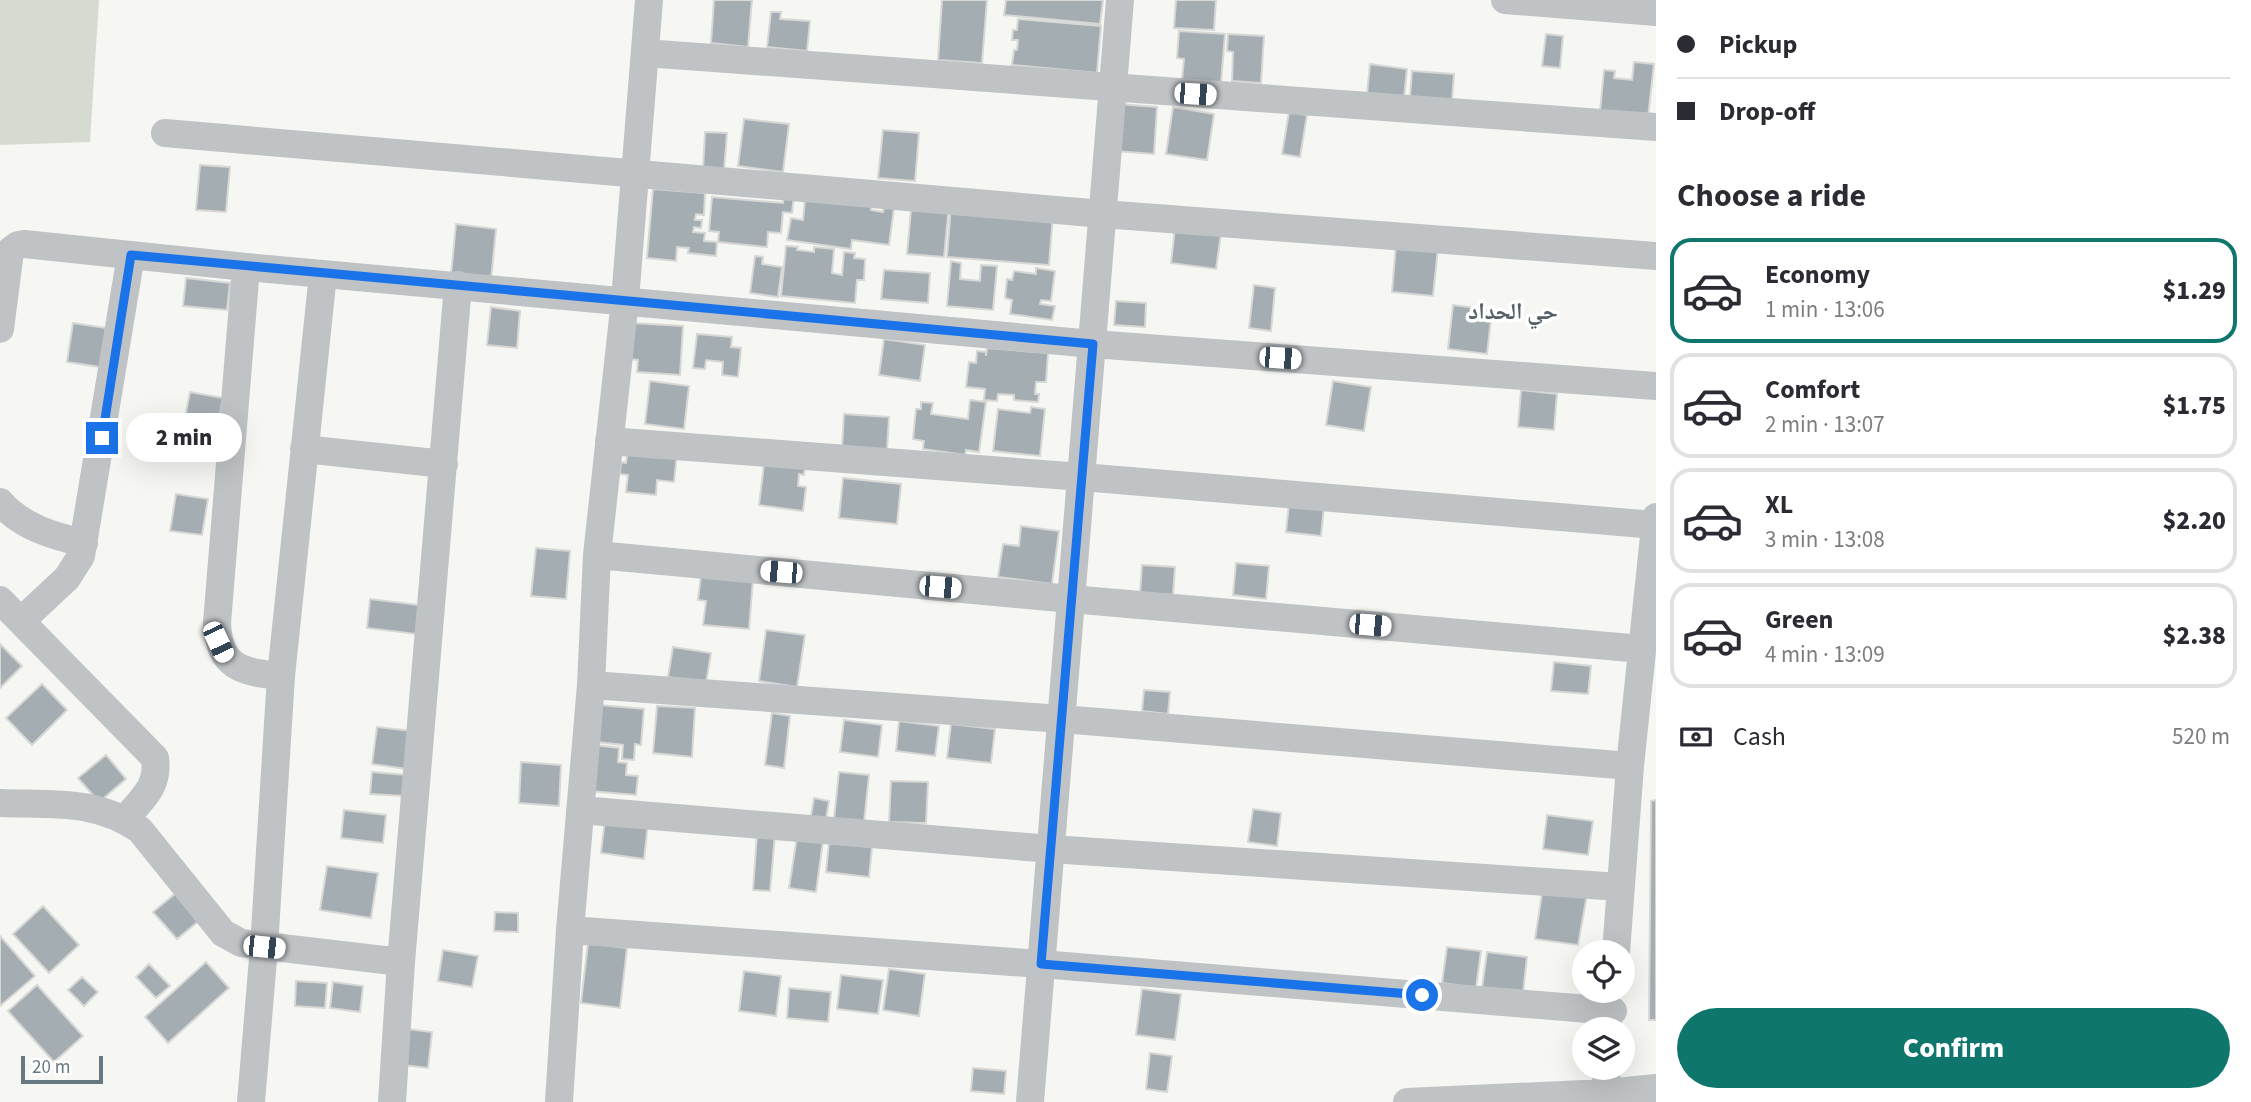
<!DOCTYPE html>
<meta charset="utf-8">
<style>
:root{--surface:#fff;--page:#f2f2f3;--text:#2b2b33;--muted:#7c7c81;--line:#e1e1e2;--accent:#0f766e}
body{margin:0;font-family:"Source Sans 3","Noto Naskh Arabic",sans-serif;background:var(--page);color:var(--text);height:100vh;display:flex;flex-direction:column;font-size:26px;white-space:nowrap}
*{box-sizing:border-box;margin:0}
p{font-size:23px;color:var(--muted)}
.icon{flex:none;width:38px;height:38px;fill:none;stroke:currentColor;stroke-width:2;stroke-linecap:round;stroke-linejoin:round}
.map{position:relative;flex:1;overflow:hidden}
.drawer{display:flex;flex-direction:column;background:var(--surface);width:595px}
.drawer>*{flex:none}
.top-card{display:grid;align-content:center;height:154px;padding:0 21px;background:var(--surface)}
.controls{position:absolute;left:1572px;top:940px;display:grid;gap:14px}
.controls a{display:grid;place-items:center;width:63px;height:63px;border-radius:50%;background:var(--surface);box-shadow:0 7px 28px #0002;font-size:35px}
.scale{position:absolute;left:21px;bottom:18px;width:82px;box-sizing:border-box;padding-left:7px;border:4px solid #667882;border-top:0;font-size:19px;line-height:24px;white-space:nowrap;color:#667882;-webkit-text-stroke:5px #fff;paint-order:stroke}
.end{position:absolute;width:32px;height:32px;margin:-16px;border:9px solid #1a73e8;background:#fff;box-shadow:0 0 0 4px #fff}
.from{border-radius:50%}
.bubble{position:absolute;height:49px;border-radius:24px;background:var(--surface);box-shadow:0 7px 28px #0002;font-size:23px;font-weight:800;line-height:49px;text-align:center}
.car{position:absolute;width:21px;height:42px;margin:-21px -10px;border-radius:9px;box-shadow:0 0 5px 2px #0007;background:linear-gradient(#fff 24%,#345 0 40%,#fff 0 76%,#345 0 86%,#fff 0)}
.top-card b{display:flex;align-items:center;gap:24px;height:66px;font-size:26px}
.top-card b+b{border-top:2px solid var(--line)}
.top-card i{width:18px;height:18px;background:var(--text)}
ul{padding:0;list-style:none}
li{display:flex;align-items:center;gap:21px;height:105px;margin:0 14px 10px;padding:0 7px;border:4px solid var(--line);border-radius:21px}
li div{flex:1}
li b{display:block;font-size:26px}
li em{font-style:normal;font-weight:800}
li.on{border-color:var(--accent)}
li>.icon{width:63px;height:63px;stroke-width:1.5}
h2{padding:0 21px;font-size:32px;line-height:84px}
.pay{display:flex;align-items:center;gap:18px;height:77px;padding:0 21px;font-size:26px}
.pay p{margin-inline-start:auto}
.action{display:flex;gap:14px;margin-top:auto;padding:14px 21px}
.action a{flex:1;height:80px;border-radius:42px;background:var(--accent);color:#fff;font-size:28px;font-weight:800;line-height:80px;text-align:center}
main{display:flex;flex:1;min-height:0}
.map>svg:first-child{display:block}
.park{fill:#d6dbd2}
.building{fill:#a4adb2;stroke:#d7d7d5;stroke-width:2}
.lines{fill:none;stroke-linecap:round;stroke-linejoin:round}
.minor{stroke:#bfc3c6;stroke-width:28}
.route{stroke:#1a73e8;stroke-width:9}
.labels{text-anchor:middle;stroke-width:7;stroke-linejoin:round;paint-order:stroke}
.neighbourhood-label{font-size:23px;font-weight:bold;fill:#546168;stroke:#fff}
</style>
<main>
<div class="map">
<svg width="1656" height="1102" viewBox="0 0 1656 1102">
<rect width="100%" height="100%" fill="#f6f6f3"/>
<path class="park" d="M0,0H99L90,142L0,145Z"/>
<path class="building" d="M714,0H752L748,47L711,43Z
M942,0H987L982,63L938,60Z
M1006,0H1103L1100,24L1004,15Z
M1176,0H1216L1214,30L1174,28Z
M771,12H781L780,19L810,21L807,51L767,47Z
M1018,19L1101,26L1097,73L1012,65L1014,50H1017L1018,40H1012L1013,30H1017Z
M1179,31L1225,34L1221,83L1182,80L1184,59L1177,58Z
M1228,34L1264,36L1261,83L1232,81L1233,52L1227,51Z
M1546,34L1563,36L1560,68L1542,66Z
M1634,62L1654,64L1648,117L1600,112L1604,70L1615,71L1614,78L1632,80Z
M1370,64L1407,69L1404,98L1367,94Z
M1412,71L1454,74L1452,100L1410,97Z
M1118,104L1157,107L1154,154L1115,151Z
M1173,107L1214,114L1207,160L1166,154Z
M1289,112L1307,115L1300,157L1282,154Z
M744,119L789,124L783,172L738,166Z
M883,130L919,133L915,181L878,178Z
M705,132L727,133L724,171L703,170Z
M200,165L230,167L226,212L196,210Z
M653,189L705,193L704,215L696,214L695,220H702L701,228L694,227L693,232L705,233L704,241L717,242L716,256L688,253L689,248L677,247L676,261L647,258Z
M784,193L794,194L792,213L783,212L781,233L768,232L767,247L718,242L719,232L709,231L712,197L783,203Z
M872,197L871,210L883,212L885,200L895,201L889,245L852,240L851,249L787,240L791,218L803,220L805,200Z
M949,205L944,257L907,254L911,211Z
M951,206L1053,214L1049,265L947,257Z
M456,224L496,229L491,280L451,275Z
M1175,228L1221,234L1216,269L1171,263Z
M1396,244L1438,248L1433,296L1392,292Z
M786,246L798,247L797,250L814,252V247L834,249L832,273L842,275L844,252L855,253L854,258L865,259L864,280H857L855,303L781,296Z
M755,256L763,257L762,264L782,267L778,297L750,293Z
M951,261L961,263L960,279L980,281L981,265L997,266L993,310L947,306Z
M1036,268L1055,271L1051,301L1041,300L1040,304L1055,306L1052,320L1010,314L1012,300L1005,298L1007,279L1012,280L1014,271L1036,274Z
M884,270L930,273L928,303L881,299Z
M186,278L230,283L227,310L183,306Z
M1254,285L1275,288L1271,331L1249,328Z
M1116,301L1146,303L1145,327L1114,325Z
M1453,305L1492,310L1487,354L1448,349Z
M491,307L520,311L517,348L487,345Z
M73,323L106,328L100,367L67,362Z
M632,323L683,326L680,375L637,372L638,360L629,359Z
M697,334L732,337L731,347L741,348L738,377L722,375L723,362L706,360L705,369L693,368Z
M884,339L925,345L920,381L879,375Z
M987,348L1048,353L1046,382H1036L1035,394H1039L1038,402L1014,400V395L998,394L997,401L984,400L985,389L966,387L969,362L976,363L977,351L986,352V356Z
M650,381L689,386L684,429L645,424Z
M1333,381L1371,387L1364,431L1326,425Z
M1521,390L1557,394L1554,430L1518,427Z
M190,392L223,398L215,441L182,434Z
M970,400L986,402L979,452L966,450L965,455L923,449L924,441L913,439L916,409H921V402L933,403L931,414L968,419Z
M1031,407L1045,409L1040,456L993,451L998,409L1030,413Z
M844,414L889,417L887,451L842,447Z
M628,449L677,454L674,482L657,480L656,495L626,492L628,475L620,474L621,462L626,463Z
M765,456L806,461L804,475L799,474L798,486L806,487L803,511L759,505Z
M843,478L901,484L897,524L839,518Z
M176,494L208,499L202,535L170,531Z
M1289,504L1324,507L1321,536L1286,532Z
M1021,526L1059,531L1052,584L998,577L1003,544L1019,546Z
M536,548L570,551L566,599L531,596Z
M1236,563L1269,566L1266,599L1233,595Z
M1142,565L1175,567L1173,595L1140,593Z
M701,575L753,579L749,629L703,625L706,601L698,600Z
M370,599L419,605L416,634L367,628Z
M766,630L805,635L797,687L759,681Z
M0,644L22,666L0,688Z
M673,647L711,653L706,683L668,677Z
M1554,662L1591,666L1588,694L1551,691Z
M42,684L67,710L32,745L6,718Z
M1144,690L1170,692L1168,714L1142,711Z
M600,705L644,709L641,745L635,744L634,760L622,759L623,745L597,742Z
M657,706L695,708L692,757L653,753Z
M772,713L790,716L784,768L765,765Z
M844,720L882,725L878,757L840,752Z
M899,721L939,726L935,756L896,751Z
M951,724L995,729L991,763L947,758Z
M377,727L412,731L407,769L372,764Z
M594,745L619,748L618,762L627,763L626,775L638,776L636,795L590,791Z
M106,755L126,779L99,802L78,778Z
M521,762L561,765L559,806L519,803Z
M372,772L407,775L405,796L370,794Z
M839,772L869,775L864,822L834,819Z
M891,781L928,782L926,823L889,822Z
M814,798L829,801L825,825L810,822Z
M1656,800V1020H1649L1651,801Z
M1253,809L1281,813L1277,846L1248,842Z
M344,810L386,815L383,843L341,838Z
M1547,815L1593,821L1588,855L1543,849Z
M605,819L648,824L644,859L601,853Z
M757,834L775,835L770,891L753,890Z
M797,837L823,841L816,892L789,888Z
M829,843L872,847L869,877L826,872Z
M327,866L378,873L371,918L320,910Z
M1543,887L1587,895L1578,945L1535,939Z
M176,893L200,920L177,939L153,912Z
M43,906L79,945L49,973L13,934Z
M495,912L518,913V932L494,931Z
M0,936L35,976L0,1006Z
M588,943L627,948L620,1008L581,1003Z
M1447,947L1481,951L1476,988L1442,983Z
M443,950L478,956L472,987L438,981Z
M1487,952L1527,957L1523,993L1482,988Z
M206,962L229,988L168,1043L145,1017Z
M149,964L170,986L156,998L136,977Z
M889,969L925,974L919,1016L883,1010Z
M744,971L781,976L776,1016L739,1011Z
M841,975L883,980L878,1014L837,1009Z
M82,977L98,992L84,1006L68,990Z
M296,981L327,983L325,1008L295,1006Z
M333,982L363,986L360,1012L330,1008Z
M37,985L83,1036L54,1062L8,1011Z
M789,988L831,992L828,1022L787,1018Z
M1142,989L1181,994L1175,1040L1136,1035Z
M407,1029L432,1032L428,1068L403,1065Z
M1150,1053L1172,1056L1167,1092L1146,1089Z
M973,1068L1006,1071L1004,1094L971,1091Z"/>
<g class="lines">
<path class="minor" d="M1505,0L1656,12
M645,53L1656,127
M165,133L1103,214L1656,256
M246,267L217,623C219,668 242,672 281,676
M0,329L10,251L18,245L24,244L246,267L1093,344L1656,386
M609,441L1082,477L1655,525
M304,449L444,464
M0,502C22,527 53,536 84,543
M597,555L1071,599L1642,649
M0,600L155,758C159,787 142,799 125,819
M21,621L67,578L81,556L131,255
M591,685L1062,719L1630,766
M0,803C51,805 97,799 140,830L223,933L241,943L401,962
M580,810L1051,849L1620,887
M570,930L1041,964L1613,1011
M1616,952L1630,766L1656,517
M1605,1093L1607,1068
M251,1102L264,947L281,676L323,274
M392,1102L401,962L458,285
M559,1102L570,930L591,685L597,555L625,300L649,0
M1030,1102L1120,0
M1407,1102L1605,1093L1656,1088"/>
</g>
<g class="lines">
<path class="route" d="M102,438L131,255L1093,344L1041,964L1422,995"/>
</g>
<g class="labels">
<g class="neighbourhood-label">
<text x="1513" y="319">حي الحداد</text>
</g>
</g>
</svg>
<div class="controls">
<a><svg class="icon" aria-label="locate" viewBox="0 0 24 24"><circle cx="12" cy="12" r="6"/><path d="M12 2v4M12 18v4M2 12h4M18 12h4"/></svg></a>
<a><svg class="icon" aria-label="layers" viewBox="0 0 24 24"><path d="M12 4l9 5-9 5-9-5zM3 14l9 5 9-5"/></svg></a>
</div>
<div class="scale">20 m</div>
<i class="end from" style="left:1422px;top:995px"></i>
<i class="end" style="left:102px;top:438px"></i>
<div class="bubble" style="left:126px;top:413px;width:116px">2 min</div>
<i class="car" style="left:1195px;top:94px;rotate:94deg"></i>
<i class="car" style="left:1280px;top:358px;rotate:94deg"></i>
<i class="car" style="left:781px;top:572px;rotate:275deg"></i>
<i class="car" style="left:940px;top:587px;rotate:95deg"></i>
<i class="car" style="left:1370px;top:625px;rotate:95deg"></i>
<i class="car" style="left:218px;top:642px;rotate:155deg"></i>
<i class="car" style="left:264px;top:947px;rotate:96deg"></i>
</div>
<section class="drawer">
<div class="top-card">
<b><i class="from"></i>Pickup</b>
<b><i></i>Drop-off</b>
</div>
<h2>Choose a ride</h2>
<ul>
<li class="on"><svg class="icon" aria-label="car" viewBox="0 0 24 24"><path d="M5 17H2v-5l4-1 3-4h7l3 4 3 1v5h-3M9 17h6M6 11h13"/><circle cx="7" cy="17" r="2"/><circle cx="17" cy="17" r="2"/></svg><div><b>Economy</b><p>1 min · 13:06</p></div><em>$1.29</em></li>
<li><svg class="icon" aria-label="car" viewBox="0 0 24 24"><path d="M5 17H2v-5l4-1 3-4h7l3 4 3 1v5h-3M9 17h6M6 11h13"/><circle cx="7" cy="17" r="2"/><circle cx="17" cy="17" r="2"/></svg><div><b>Comfort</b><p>2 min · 13:07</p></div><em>$1.75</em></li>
<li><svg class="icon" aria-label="car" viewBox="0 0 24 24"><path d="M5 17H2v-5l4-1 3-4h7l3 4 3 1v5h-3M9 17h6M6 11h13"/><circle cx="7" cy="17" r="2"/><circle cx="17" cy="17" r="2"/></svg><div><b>XL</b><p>3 min · 13:08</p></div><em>$2.20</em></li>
<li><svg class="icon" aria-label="car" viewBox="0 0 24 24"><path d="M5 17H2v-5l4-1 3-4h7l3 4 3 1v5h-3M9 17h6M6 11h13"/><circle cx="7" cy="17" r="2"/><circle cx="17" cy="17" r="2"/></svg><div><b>Green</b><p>4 min · 13:09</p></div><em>$2.38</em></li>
</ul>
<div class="pay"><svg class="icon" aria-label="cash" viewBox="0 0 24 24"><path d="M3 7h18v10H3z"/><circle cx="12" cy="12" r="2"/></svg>Cash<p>520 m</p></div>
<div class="action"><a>Confirm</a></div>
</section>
</main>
